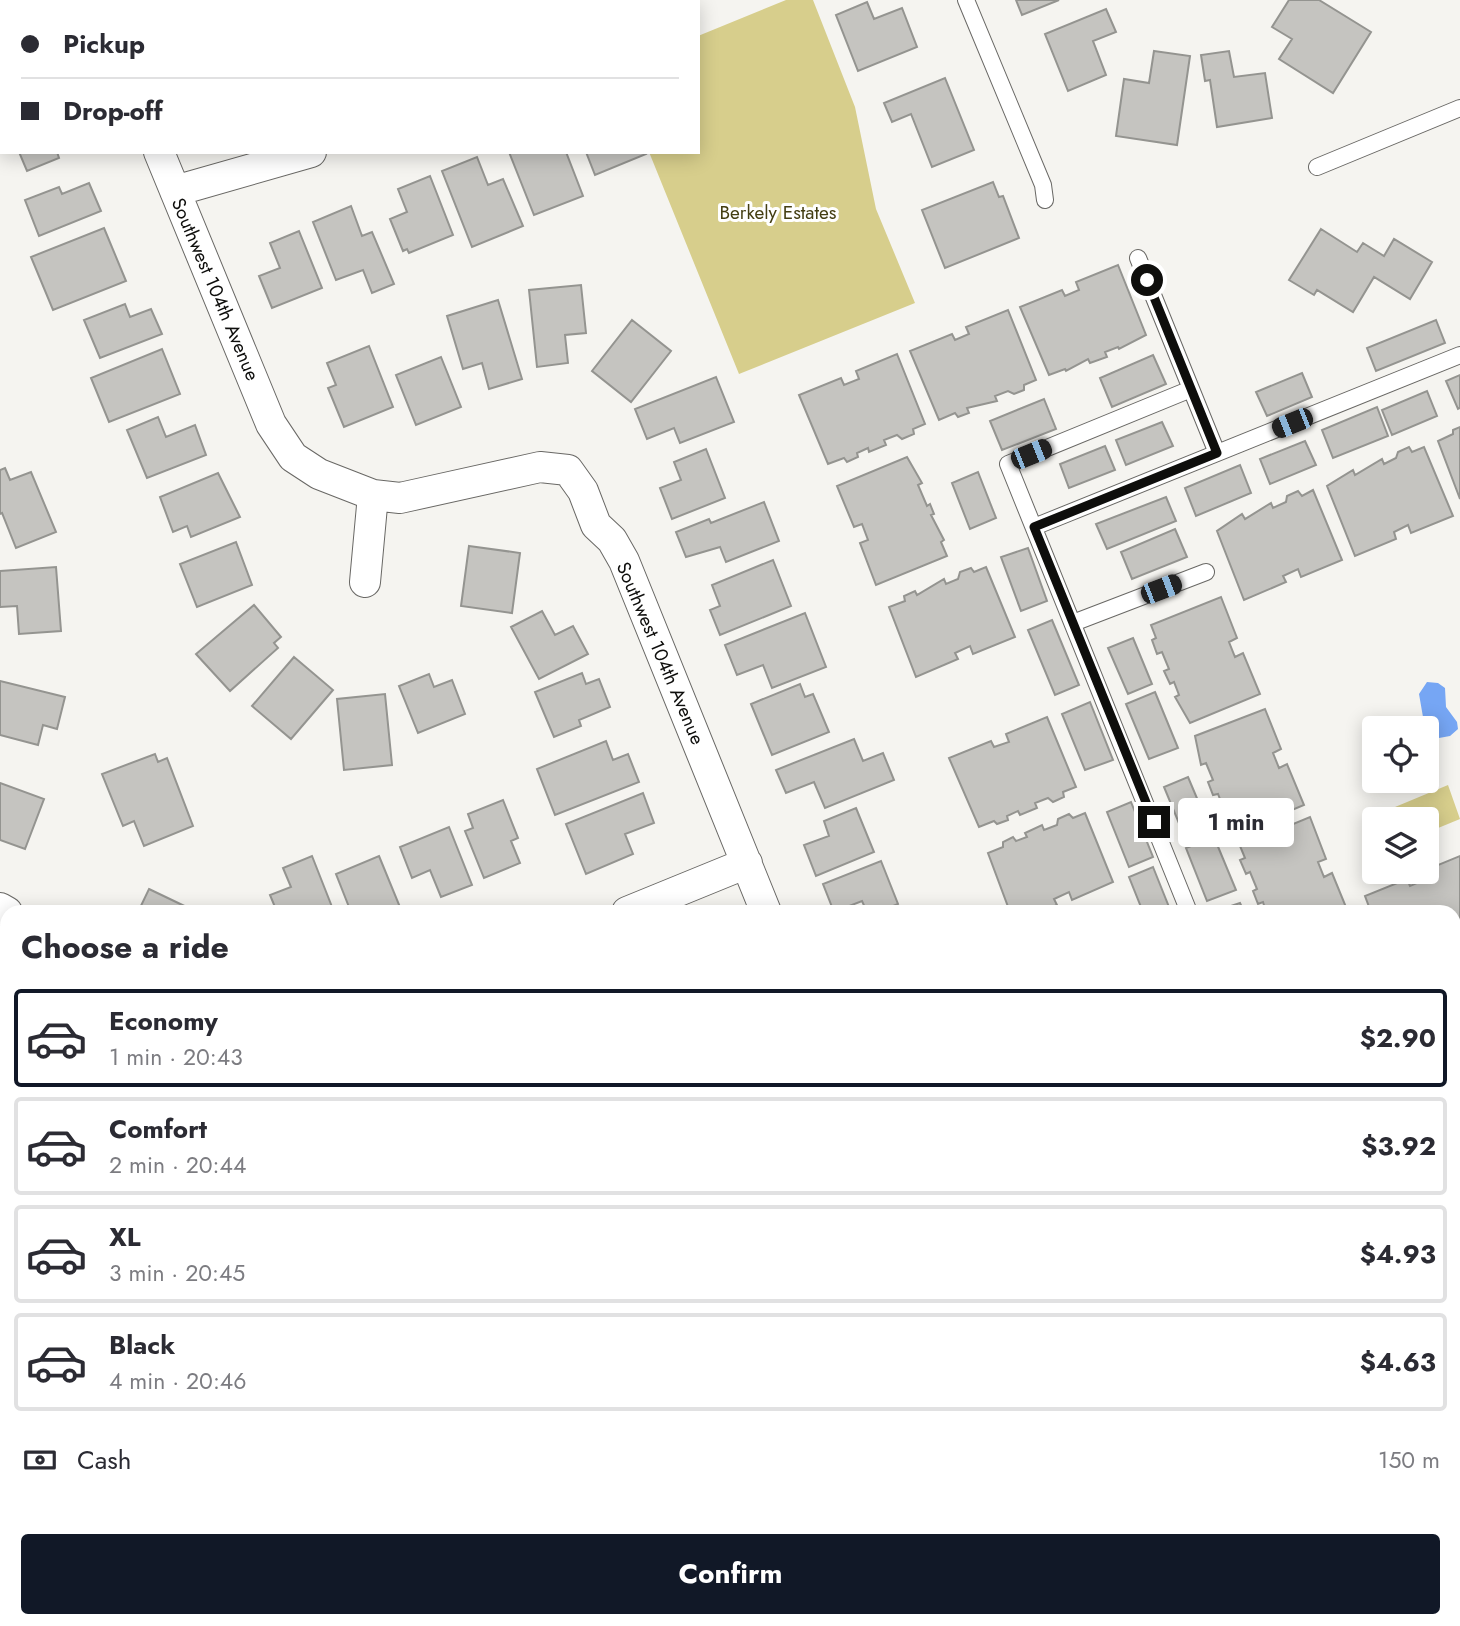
<!DOCTYPE html>
<meta charset="utf-8">
<style>
:root{--surface:#fff;--page:#f2f2f3;--text:#2b2b33;--muted:#7c7c81;--line:#e1e1e2;--accent:#111827}
body{margin:0;font-family:Jost,sans-serif;background:var(--page);color:var(--text);height:100vh;display:flex;flex-direction:column;font-size:26px;white-space:nowrap}
*{box-sizing:border-box;margin:0}
p{font-size:23px;color:var(--muted)}
.icon{flex:none;width:38px;height:38px;fill:none;stroke:currentColor;stroke-width:2;stroke-linecap:round;stroke-linejoin:round}
.map{position:relative;flex:1;overflow:hidden}
.sheet{position:absolute;left:0px;top:905px;width:1461px;height:723px;display:flex;flex-direction:column;background:var(--surface);border-radius:21px 21px 0 0;box-shadow:0 4px 18px #0003}
.sheet>*{flex:none}
.guide{position:absolute;left:0px;top:0px;width:700px;height:154px;box-shadow:0 4px 18px #0003;display:grid;align-content:center;height:154px;padding:0 21px;background:var(--surface)}
.controls{position:absolute;left:1362px;top:716px;display:grid;gap:14px}
.controls a{display:grid;place-items:center;width:77px;height:77px;border-radius:7px;background:var(--surface);box-shadow:0 4px 18px #0003;font-size:35px}
.end{position:absolute;width:32px;height:32px;margin:-16px;border:9px solid #0e0e0c;background:#fff;box-shadow:0 0 0 4px #fff}
.from{border-radius:50%}
.bubble{position:absolute;height:49px;border-radius:7px;background:var(--surface);box-shadow:0 4px 18px #0003;font-size:23px;font-weight:700;line-height:49px;text-align:center}
.car{position:absolute;width:21px;height:42px;margin:-21px -10px;border-radius:9px;box-shadow:0 0 5px 2px #0007;background:linear-gradient(#222 24%,#8ab4d8 0 40%,#222 0 76%,#8ab4d8 0 86%,#222 0)}
.guide b{display:flex;align-items:center;gap:24px;height:66px;font-size:26px}
.guide b+b{border-top:2px solid var(--line)}
.guide i{width:18px;height:18px;background:var(--text)}
ul{padding:0;list-style:none}
li{display:flex;align-items:center;gap:21px;height:98px;margin:0 14px 10px;padding:0 7px;border:4px solid var(--line);border-radius:7px}
li div{flex:1}
li b{display:block;font-size:26px}
li em{font-style:normal;font-weight:700}
li.selected{border-color:var(--accent)}
li>.icon{width:63px;height:63px;stroke-width:1.5}
h2{padding:0 21px;font-size:32px;line-height:84px}
.pay{display:flex;align-items:center;gap:18px;height:77px;padding:0 21px;font-size:26px}
.pay p{margin-inline-start:auto}
.primary-button{display:flex;gap:14px;margin-top:auto;padding:14px 21px}
.primary-button a{flex:1;height:80px;border-radius:7px;background:var(--accent);color:#fff;font-size:28px;font-weight:700;line-height:80px;text-align:center}
.map>svg:first-child{display:block}
.green{fill:#d7ce8c}
.water{fill:#76a6f4}
.building{fill:#c5c4c0;stroke:#949490;stroke-width:2}
.lines{fill:none;stroke-linecap:round;stroke-linejoin:round}
.lane-casing{stroke:#696865;stroke-width:18}
.street-casing{stroke:#696865;stroke-width:32}
.primary-casing{stroke:#80741d;stroke-width:41}
.lane{stroke:#fff;stroke-width:16}
.street{stroke:#fff;stroke-width:30}
.primary{stroke:#d7cd7d;stroke-width:38}
.route{stroke:#0e0e0c;stroke-width:9}
.labels{text-anchor:middle;stroke-width:6;stroke-linejoin:round;paint-order:stroke}
.park-label{font-size:19px;fill:#443e12;stroke:#fff}
.street-label{font-size:19px;fill:#0e0e0c;stroke:#fff}
</style>
<div class="map">
<svg width="1460" height="1626" viewBox="0 0 1460 1626">
<rect width="100%" height="100%" fill="#f5f4f0"/>
<path class="green" d="M786,0H813L855,107L876,209L915,303L739,374L649,152H698V36Z
M1448,785L1460,819L1426,833V819H1400L1395,807Z"/>
<path class="water" d="M1427,682L1438,683L1445,688L1446,707L1457,722L1458,729L1450,736L1439,738L1423,717L1419,694Z"/>
<path class="building" d="M370,0H424L425,2H371Z
M1016,0H1059L1022,15Z
M1289,0H1319L1371,32L1333,93L1279,59L1292,39L1272,27Z
M867,2L874,19L902,8L917,47L858,71L836,15Z
M1106,9L1116,32L1093,41L1106,75L1068,91L1045,34Z
M1154,51L1190,56L1177,145L1116,136L1124,79L1149,83Z
M1229,51L1234,77L1265,73L1272,118L1217,127L1210,80L1205,81L1201,55Z
M0,62H2L0,110Z
M945,78L974,150L932,167L911,114L892,122L884,103Z
M19,152H57L59,158L27,171Z
M509,152H566L583,196L534,215Z
M586,152H645L646,154L595,175Z
M477,157L488,185L503,179L523,226L472,247L442,171Z
M430,176L453,235L409,253L407,249L403,251L390,219L407,212L398,189Z
M993,182L999,197L1003,196L1019,238L945,268L922,210Z
M89,183L101,211L39,236L25,200L59,187L62,194Z
M351,206L362,236L372,232L394,284L372,293L363,270L336,280L313,222Z
M104,228L126,281L53,310L31,257Z
M1321,229L1357,252L1363,243L1384,256L1394,239L1432,262L1410,299L1374,277L1353,312L1317,290L1314,295L1289,280Z
M299,231L322,288L272,308L259,276L280,268L270,243Z
M1118,265L1146,335L1119,349L1118,347L1105,352L1107,357L1090,363L1088,359L1066,371L1065,369L1049,375L1020,307L1062,290L1065,296L1079,290L1076,282Z
M581,285L586,333L565,335L568,363L537,367L529,290Z
M498,300L522,379L489,389L482,363L463,369L447,316Z
M125,304L130,317L151,309L162,334L100,358L84,320Z
M1008,310L1036,380L1024,385V390L1014,394L1008,391L995,396L997,401L967,408L969,413L958,417L955,413L939,420L910,351L952,334L955,340L969,334L966,327Z
M632,320L671,351L631,402L592,371Z
M1436,320L1445,343L1376,371L1367,348Z
M369,346L393,407L344,427L328,388L336,385L327,363Z
M162,349L180,394L109,422L91,378Z
M897,354L925,424L913,429L914,434L902,439L897,435L884,440L886,445L869,452L868,448L857,453L858,457L847,462L844,458L828,464L799,395L841,378L844,385L859,379L856,371Z
M1153,355L1166,384L1112,407L1100,378Z
M441,357L461,407L416,425L396,375Z
M1302,373L1312,397L1267,416L1256,392Z
M1460,375V408L1458,409L1446,381Z
M716,377L734,422L680,443L674,428L647,439L635,409Z
M1427,391L1437,416L1392,435L1382,410Z
M1044,399L1056,429L1002,450L990,421Z
M1377,407L1388,436L1333,458L1322,430Z
M158,417L166,437L195,425L206,455L147,478L127,430Z
M1162,422L1173,446L1126,465L1116,440Z
M1460,427V499L1438,441L1453,434V430Z
M1305,441L1316,465L1270,484L1260,459Z
M1105,446L1115,470L1069,488L1060,464Z
M1409,447L1412,452L1424,447L1453,516L1411,533L1408,525L1394,532L1396,539L1355,556L1327,486L1353,470L1355,475L1382,459L1384,464L1396,458L1398,452Z
M706,449L725,498L672,519L660,488L681,480L674,462Z
M907,457L922,483L918,485L927,506L930,504L934,514L931,515L944,540L941,542L947,556L876,585L860,543L868,540L862,524L854,527L837,486Z
M1240,465L1251,493L1196,516L1185,488Z
M5,468L10,480L31,472L56,532L16,548L2,513L0,514V470Z
M978,472L996,518L970,529L952,483Z
M218,473L240,517L191,537L187,526L173,532L160,497Z
M1313,490L1342,560L1301,577L1298,569L1283,576L1286,582L1244,600L1217,531L1242,514L1245,519L1271,503L1273,508L1286,502L1287,496L1298,491L1302,496Z
M1166,497L1176,521L1107,549L1096,524Z
M764,502L779,541L726,562L720,547L686,557L676,532L709,519L711,523Z
M1175,529L1187,557L1132,579L1121,552Z
M236,542L252,585L197,607L180,564Z
M469,546L520,553L512,613L461,606Z
M1028,548L1047,601L1021,611L1001,557Z
M773,560L791,606L720,635L710,610L720,606L712,585Z
M56,567L61,631L19,634L17,606L0,607V571Z
M986,567L1015,637L973,654L970,646L955,653L958,659L916,677L889,607L905,601L904,596L915,591L917,595L944,579L946,584L958,579L960,572L971,568L974,572Z
M1221,597L1237,638L1229,642L1235,657L1243,653L1260,694L1190,723L1175,697L1179,695L1174,682L1170,684L1164,671L1169,669L1162,652L1157,654L1152,640L1156,638L1151,625Z
M254,605L281,637L274,643L278,648L230,691L196,654Z
M542,611L555,635L573,626L588,654L539,679L511,627Z
M805,613L826,667L772,688L763,665L737,675L725,645Z
M1052,620L1079,685L1055,695L1028,630Z
M1133,638L1152,684L1128,694L1108,648Z
M294,657L333,690L291,739L252,706Z
M582,673L586,684L599,679L610,707L579,720L581,726L554,737L535,692Z
M429,674L434,687L452,680L465,714L418,733L399,686Z
M0,681L65,697L57,729L43,725L38,745L0,735Z
M800,684L805,697L813,694L829,732L772,755L751,704Z
M1155,692L1178,748L1149,759L1126,704Z
M385,694L392,765L344,770L337,699Z
M1090,702L1113,760L1085,770L1062,714Z
M1265,709L1281,749L1273,753L1279,768L1287,764L1304,805L1234,834L1219,808L1223,807L1218,794L1213,795L1208,782L1213,780L1206,763L1201,765L1195,736Z
M1047,717L1076,787L1063,792L1064,797L1053,802L1048,798L1035,803L1037,808L1020,815L1018,811L1007,816L1008,820L997,824L994,821L979,827L949,758L991,741L994,747L1009,742L1006,734Z
M854,739L863,761L883,753L894,780L825,808L814,782L786,793L776,770Z
M606,741L613,760L628,754L639,782L555,815L537,769Z
M155,754L158,762L167,758L193,826L144,846L134,821L123,826L102,774Z
M1188,777L1207,822L1183,833L1164,787Z
M0,783L44,799L25,849L0,840Z
M643,793L654,823L625,834L633,854L586,874L566,824Z
M503,800L518,838L511,841L520,863L484,878L465,831L473,828L468,814Z
M1131,802L1153,857L1129,867L1107,812Z
M856,808L874,852L816,876L804,845L829,836L824,821Z
M1085,813L1113,882L1072,900L1069,892L1054,899L1057,905L1041,912H1010L988,853L1003,847V842L1013,837L1016,841L1027,837L1025,833L1042,825L1044,830L1057,825L1058,819L1069,814L1073,818Z
M1310,817L1326,859L1318,862L1324,877L1332,873L1348,912H1266L1263,902L1258,904L1253,891L1257,889L1250,872L1246,874L1240,860L1245,858L1240,846Z
M449,827L472,885L441,897L430,870L412,878L400,847Z
M1214,837L1236,890L1207,901L1186,848Z
M312,856L334,912H277L270,895L291,887L283,868Z
M379,856L402,912H351L336,874Z
M1460,856V938L1454,940V912H1371L1365,896L1407,879L1410,886L1424,880L1421,872Z
M881,861L898,904L879,912H867L862,901L834,912L823,884Z
M1153,867L1171,912H1143L1129,877Z
M149,889L197,912H138Z
M1240,903L1244,912H1217L1228,907Z
M1460,956V989L1454,991V958Z
M1460,1030V1062L1454,1065V1032Z
M1456,1083L1460,1087L1459,1169L1454,1162Z
M0,1151L7,1168V1226L0,1228Z
M1460,1370V1419L1454,1421V1373Z
M151,1620H214L215,1623L152,1626Z
M806,1620H837L839,1625L849,1620H873L875,1626H792Z
M1053,1620H1115L1117,1626H1055Z
M1232,1620H1300V1626H1234Z"/>
<g class="lines">
<g class="lane-casing">
<path id="lane" d="M966,0L1043,185L1045,200
M1317,167L1460,108
M1138,258L1217,453
M1034,527L1460,355
M1073,623L1206,572
M1189,912L1008,464L1191,389
M1454,1011L1460,1008"/>
</g>
<g class="street-casing">
<path id="street" d="M95,0V2
M680,2L684,0
M159,152L271,424L293,457L319,474L373,495L400,498L540,467L568,470L583,491L596,525L612,540L624,561L766,912
M175,191L311,152
M365,582L373,495
M0,908L7,912
M627,912L747,863
M0,1454L7,1469
M1454,1522L1460,1515
M74,1620L76,1626
M946,1620L949,1626
M989,1620L991,1626
M1184,1620L1186,1626
M1392,1626L1395,1620"/>
</g>
<g class="primary-casing">
<path id="primary" d="M1454,1268L1460,1265
M586,1626L599,1620"/>
</g>
<use href="#lane" class="lane"/>
<use href="#street" class="street"/>
<use href="#primary" class="primary"/>
</g>
<g class="lines">
<path class="route" d="M1147,280L1217,453L1034,527L1154,822"/>
</g>
<g class="labels">
<g class="park-label">
<text x="778" y="219">Berkely Estates</text>
</g>
<g class="street-label">
<text transform="translate(216 289) rotate(67)" y="7">Southwest 104th Avenue</text>
<text transform="translate(661 653) rotate(67)" y="7">Southwest 104th Avenue</text>
</g>
</g>
</svg>
<div class="controls">
<a><svg class="icon" aria-label="locate" viewBox="0 0 24 24"><circle cx="12" cy="12" r="6"/><path d="M12 2v4M12 18v4M2 12h4M18 12h4"/></svg></a>
<a><svg class="icon" aria-label="layers" viewBox="0 0 24 24"><path d="M12 4l9 5-9 5-9-5zM3 14l9 5 9-5"/></svg></a>
</div>
<i class="end from" style="left:1147px;top:280px"></i>
<i class="end" style="left:1154px;top:822px"></i>
<div class="bubble" style="left:1178px;top:798px;width:116px">1 min</div>
<i class="car" style="left:1292px;top:423px;rotate:248deg"></i>
<i class="car" style="left:1031px;top:454px;rotate:68deg"></i>
<i class="car" style="left:1161px;top:589px;rotate:69deg"></i>
<div class="guide">
<b><i class="from"></i>Pickup</b>
<b><i></i>Drop-off</b>
</div>
<section class="sheet">
<h2>Choose a ride</h2>
<ul>
<li class="selected"><svg class="icon" aria-label="car" viewBox="0 0 24 24"><path d="M5 17H2v-5l4-1 3-4h7l3 4 3 1v5h-3M9 17h6M6 11h13"/><circle cx="7" cy="17" r="2"/><circle cx="17" cy="17" r="2"/></svg><div><b>Economy</b><p>1 min · 20:43</p></div><em>$2.90</em></li>
<li><svg class="icon" aria-label="car" viewBox="0 0 24 24"><path d="M5 17H2v-5l4-1 3-4h7l3 4 3 1v5h-3M9 17h6M6 11h13"/><circle cx="7" cy="17" r="2"/><circle cx="17" cy="17" r="2"/></svg><div><b>Comfort</b><p>2 min · 20:44</p></div><em>$3.92</em></li>
<li><svg class="icon" aria-label="car" viewBox="0 0 24 24"><path d="M5 17H2v-5l4-1 3-4h7l3 4 3 1v5h-3M9 17h6M6 11h13"/><circle cx="7" cy="17" r="2"/><circle cx="17" cy="17" r="2"/></svg><div><b>XL</b><p>3 min · 20:45</p></div><em>$4.93</em></li>
<li><svg class="icon" aria-label="car" viewBox="0 0 24 24"><path d="M5 17H2v-5l4-1 3-4h7l3 4 3 1v5h-3M9 17h6M6 11h13"/><circle cx="7" cy="17" r="2"/><circle cx="17" cy="17" r="2"/></svg><div><b>Black</b><p>4 min · 20:46</p></div><em>$4.63</em></li>
</ul>
<div class="pay"><svg class="icon" aria-label="cash" viewBox="0 0 24 24"><path d="M3 7h18v10H3z"/><circle cx="12" cy="12" r="2"/></svg>Cash<p>150 m</p></div>
<div class="primary-button"><a>Confirm</a></div>
</section>
</div>
